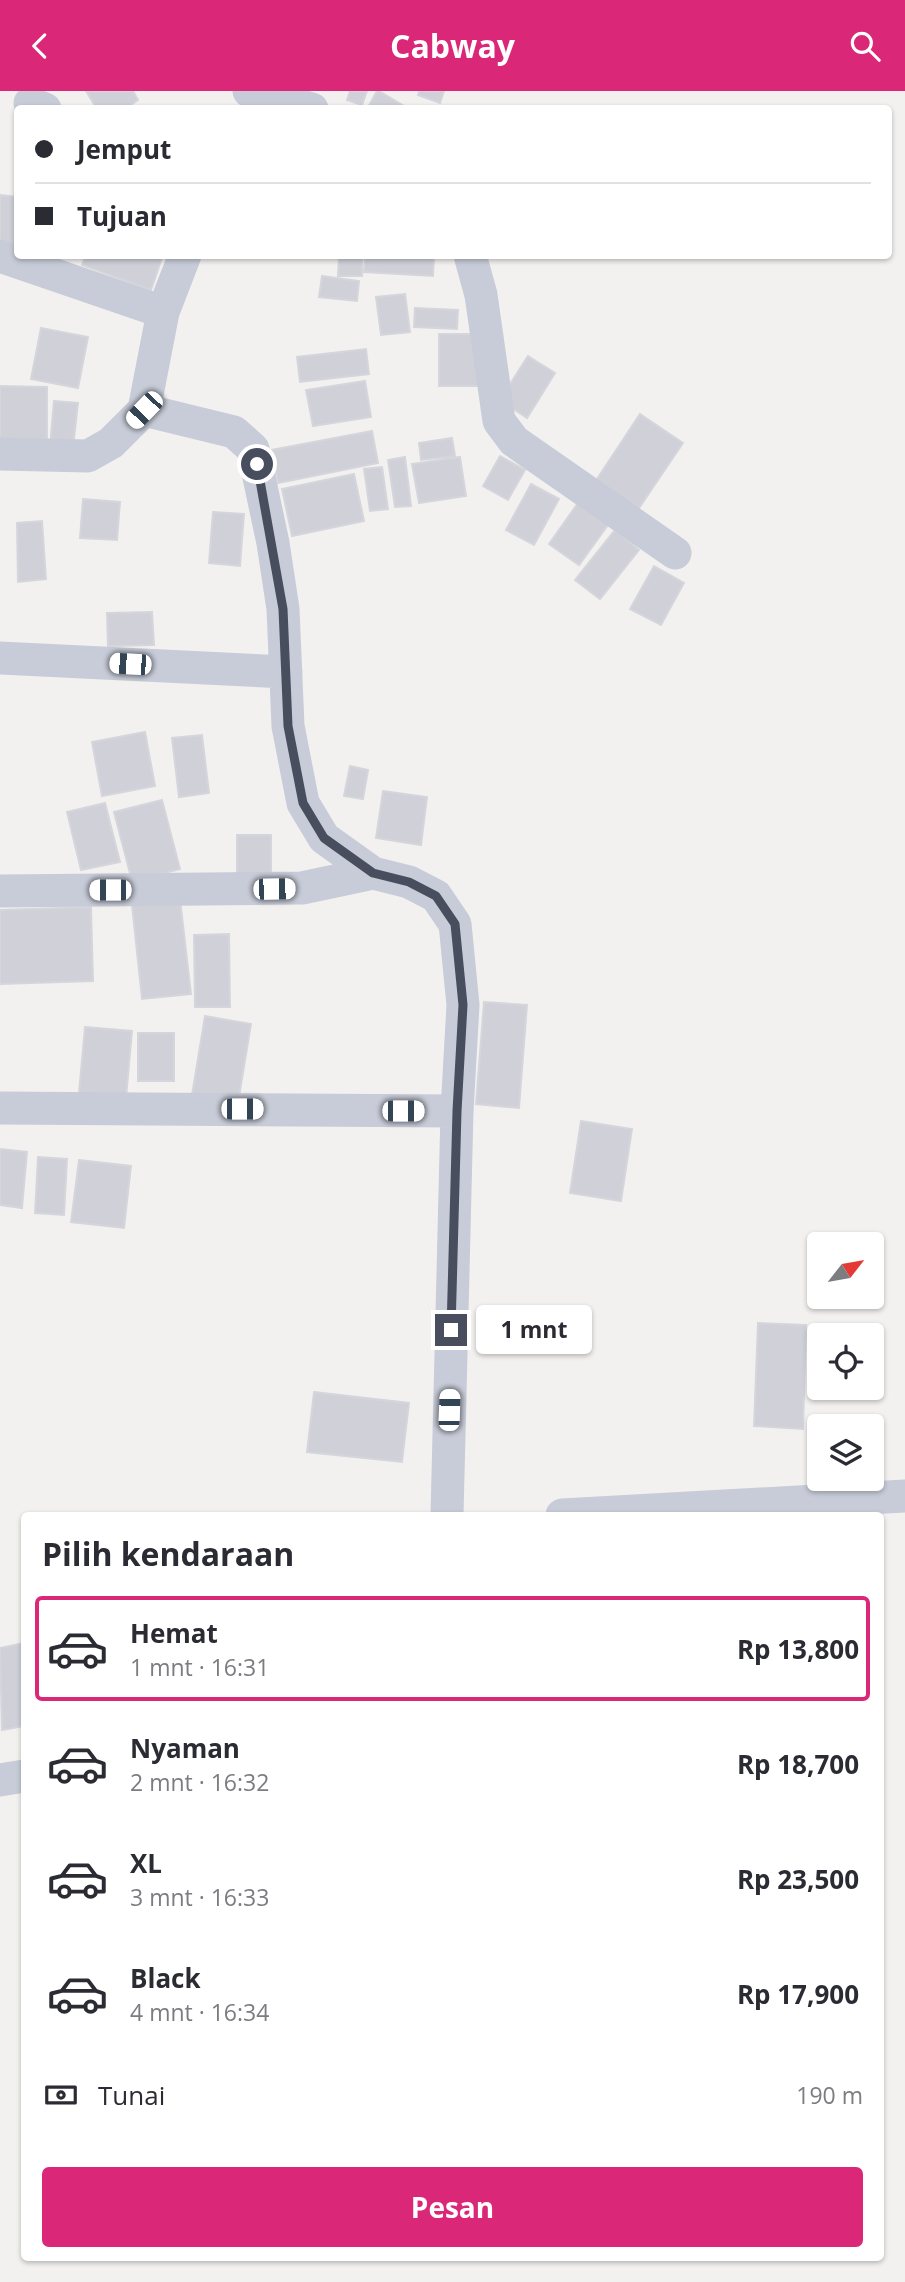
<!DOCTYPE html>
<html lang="id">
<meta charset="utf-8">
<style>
:root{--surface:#fff;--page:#f2f2f3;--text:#2b2b33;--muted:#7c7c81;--line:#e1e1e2;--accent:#db2777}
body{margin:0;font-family:"Open Sans",sans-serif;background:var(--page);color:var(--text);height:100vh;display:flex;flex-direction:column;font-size:26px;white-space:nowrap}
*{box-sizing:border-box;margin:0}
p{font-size:23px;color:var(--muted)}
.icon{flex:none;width:38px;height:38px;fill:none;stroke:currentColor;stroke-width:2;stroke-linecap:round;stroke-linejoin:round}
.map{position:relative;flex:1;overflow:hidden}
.side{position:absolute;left:21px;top:1421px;width:863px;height:749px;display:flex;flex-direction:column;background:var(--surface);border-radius:7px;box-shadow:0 2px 5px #0004}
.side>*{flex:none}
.banner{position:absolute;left:14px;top:14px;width:878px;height:154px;border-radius:7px;box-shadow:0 2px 5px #0004;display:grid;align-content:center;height:154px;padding:0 21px;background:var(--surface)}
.needle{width:46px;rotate:59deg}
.controls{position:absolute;left:807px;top:1141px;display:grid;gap:14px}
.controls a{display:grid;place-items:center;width:77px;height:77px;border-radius:7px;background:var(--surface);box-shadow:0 2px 5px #0004;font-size:35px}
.end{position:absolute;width:32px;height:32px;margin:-16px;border:9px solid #484e5e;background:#fff;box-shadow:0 0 0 4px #fff}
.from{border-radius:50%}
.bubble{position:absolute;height:49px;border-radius:7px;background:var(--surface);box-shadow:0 2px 5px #0004;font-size:23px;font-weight:700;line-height:49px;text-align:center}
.car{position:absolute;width:21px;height:42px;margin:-21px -10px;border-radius:9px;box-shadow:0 0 5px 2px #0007;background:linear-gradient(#fff 24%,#345 0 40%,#fff 0 76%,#345 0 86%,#fff 0)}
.banner b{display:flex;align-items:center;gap:24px;height:66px;font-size:26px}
.banner b+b{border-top:2px solid var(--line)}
.banner i{width:18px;height:18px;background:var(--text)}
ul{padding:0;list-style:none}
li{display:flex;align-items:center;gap:21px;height:105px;margin:0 14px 10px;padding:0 7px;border:4px solid transparent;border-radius:7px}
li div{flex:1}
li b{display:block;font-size:26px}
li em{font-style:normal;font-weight:700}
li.active{border-color:var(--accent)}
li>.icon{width:63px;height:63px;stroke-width:1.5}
h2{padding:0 21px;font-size:32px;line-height:84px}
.pay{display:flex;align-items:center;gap:18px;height:77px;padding:0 21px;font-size:26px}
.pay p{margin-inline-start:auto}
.cta{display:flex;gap:14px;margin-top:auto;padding:14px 21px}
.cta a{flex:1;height:80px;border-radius:7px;background:var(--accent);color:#fff;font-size:28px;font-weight:700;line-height:80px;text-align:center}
header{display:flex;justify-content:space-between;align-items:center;height:91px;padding:0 21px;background:var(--accent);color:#fff;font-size:32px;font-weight:700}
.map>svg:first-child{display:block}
.building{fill:#d0d1d8;stroke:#d5d5dc;stroke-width:2}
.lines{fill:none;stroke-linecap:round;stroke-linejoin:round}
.minor{stroke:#c7ccd8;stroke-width:33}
.route{stroke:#484e5e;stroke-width:9}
</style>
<header><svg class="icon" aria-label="back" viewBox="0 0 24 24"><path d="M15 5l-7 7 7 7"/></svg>Cabway<svg class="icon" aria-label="search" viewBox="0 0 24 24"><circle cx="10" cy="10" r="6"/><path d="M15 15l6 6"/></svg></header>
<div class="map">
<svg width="905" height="2191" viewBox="0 0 905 2191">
<rect width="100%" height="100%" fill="#f3f1f0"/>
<path class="building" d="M86,0H133L138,9L125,18H97Z
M350,0H367L362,14L347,9Z
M377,0H379L409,18H367Z
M419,0H444L440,12L418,4Z
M0,104L18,106V164L0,161Z
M86,164H163L151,199L82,174Z
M339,164H362V185H338Z
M365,164H434L433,185L364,181Z
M322,185L359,190L357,210L319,206Z
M405,203L410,241L381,244L376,206Z
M415,217L458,219L457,238L414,236Z
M41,237L88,246L78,297L31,288Z
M439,243H483L484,295H439Z
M366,258L369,283L300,291L297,266Z
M528,265L555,282L527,327L500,309Z
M365,290L371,326L313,335L306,299Z
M0,295L47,296V358L0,357Z
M54,310L78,312L73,357L50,355Z
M640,323L683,352L635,423L593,394Z
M372,340L378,372L278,392L271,359Z
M452,347L455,365L421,369L419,352Z
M500,365L525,379L508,409L483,395Z
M405,366L411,415L395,416L388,369Z
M460,366L466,405L419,412L412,373Z
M382,376L388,418L370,420L364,378Z
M354,383L364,430L292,445L282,398Z
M531,393L559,408L534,454L506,439Z
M83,408L120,411L117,449L80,447Z
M578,412L608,434L579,474L549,453Z
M213,421L244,423L240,475L209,472Z
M42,430L46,488L18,491L17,432Z
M615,439L639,459L600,508L575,489Z
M654,475L684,492L661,534L630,518Z
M152,521L154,554L108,555L107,522Z
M145,641L155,695L102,705L92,651Z
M202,644L209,702L179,706L172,647Z
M350,675L368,679L363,708L344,705Z
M383,700L427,706L421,754L376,747Z
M162,709L180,778L132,790L114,721Z
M105,712L120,771L81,779L67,721Z
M237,744H271V782L237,783Z
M180,808L191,903L142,908L132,814Z
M91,816L93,890L0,893V819Z
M229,843L230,916H195L194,844Z
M484,911L527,914L519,1017L476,1013Z
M205,925L251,933L237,1018L191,1010Z
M85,936L132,940L126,1007L79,1002Z
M138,942H174V990H138Z
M581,1030L632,1038L621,1110L570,1102Z
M0,1058L27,1061L22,1117L0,1114Z
M38,1066L67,1068L64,1124L35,1122Z
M79,1069L131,1075L124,1137L71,1131Z
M758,1232L806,1234L803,1338L754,1335Z
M314,1301L409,1312L402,1371L307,1361Z
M24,1552V1635L2,1639L0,1557Z"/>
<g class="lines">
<path class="minor" d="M249,0L312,18
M30,12L45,18
M470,164L481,204L499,330L514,350L675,462
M0,165L163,221
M144,319L163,221L185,164
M0,363L88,365L111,352L144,319L234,341L253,358L273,452L283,518L288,635L303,712L324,747L373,782L409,791L436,805L455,833L463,914L457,1020L447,1424
M0,567L286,581
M0,800L302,797L373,782
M0,1017L457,1020
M562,1424L905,1405
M0,1689L24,1685"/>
</g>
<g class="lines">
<path class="route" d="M257,373L283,518L288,635L303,712L324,747L373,782L409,791L436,805L455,833L463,914L457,1020L451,1239"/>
</g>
</svg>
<div class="controls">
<a><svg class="needle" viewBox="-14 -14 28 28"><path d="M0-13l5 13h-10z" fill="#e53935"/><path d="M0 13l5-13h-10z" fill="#7c7c81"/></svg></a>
<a><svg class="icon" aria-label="locate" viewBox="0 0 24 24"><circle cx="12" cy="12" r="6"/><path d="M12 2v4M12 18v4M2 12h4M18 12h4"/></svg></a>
<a><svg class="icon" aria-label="layers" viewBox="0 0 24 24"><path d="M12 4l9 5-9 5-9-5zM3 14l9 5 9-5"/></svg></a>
</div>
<i class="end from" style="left:257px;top:373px"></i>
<i class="end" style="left:451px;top:1239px"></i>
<div class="bubble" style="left:476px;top:1214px;width:116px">1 mnt</div>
<i class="car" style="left:144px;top:319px;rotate:224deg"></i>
<i class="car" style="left:130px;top:573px;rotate:273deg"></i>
<i class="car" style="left:274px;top:798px;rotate:89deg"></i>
<i class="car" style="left:110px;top:799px;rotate:270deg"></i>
<i class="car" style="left:242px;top:1018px;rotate:90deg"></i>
<i class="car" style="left:403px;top:1020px;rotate:90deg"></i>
<i class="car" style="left:449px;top:1319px;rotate:2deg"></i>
<div class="banner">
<b><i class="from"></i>Jemput</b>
<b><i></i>Tujuan</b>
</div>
<section class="side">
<h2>Pilih kendaraan</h2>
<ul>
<li class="active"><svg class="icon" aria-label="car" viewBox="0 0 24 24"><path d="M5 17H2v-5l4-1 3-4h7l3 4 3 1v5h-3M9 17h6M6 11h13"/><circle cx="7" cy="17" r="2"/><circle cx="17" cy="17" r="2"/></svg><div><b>Hemat</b><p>1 mnt · 16:31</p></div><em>Rp 13,800</em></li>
<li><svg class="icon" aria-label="car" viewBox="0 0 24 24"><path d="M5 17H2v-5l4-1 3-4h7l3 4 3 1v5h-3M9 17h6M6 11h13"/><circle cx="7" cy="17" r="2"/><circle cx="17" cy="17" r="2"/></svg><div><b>Nyaman</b><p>2 mnt · 16:32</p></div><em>Rp 18,700</em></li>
<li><svg class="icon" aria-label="car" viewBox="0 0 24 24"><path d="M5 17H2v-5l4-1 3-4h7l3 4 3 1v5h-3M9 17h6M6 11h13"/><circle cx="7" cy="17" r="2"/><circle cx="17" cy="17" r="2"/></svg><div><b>XL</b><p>3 mnt · 16:33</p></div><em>Rp 23,500</em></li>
<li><svg class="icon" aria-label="car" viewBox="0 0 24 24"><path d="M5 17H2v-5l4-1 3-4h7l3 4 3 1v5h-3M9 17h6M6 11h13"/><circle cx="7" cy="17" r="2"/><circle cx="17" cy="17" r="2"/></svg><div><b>Black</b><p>4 mnt · 16:34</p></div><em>Rp 17,900</em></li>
</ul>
<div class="pay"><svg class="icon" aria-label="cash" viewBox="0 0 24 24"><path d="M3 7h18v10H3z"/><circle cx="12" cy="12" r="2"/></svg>Tunai<p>190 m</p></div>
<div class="cta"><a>Pesan</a></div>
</section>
</div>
